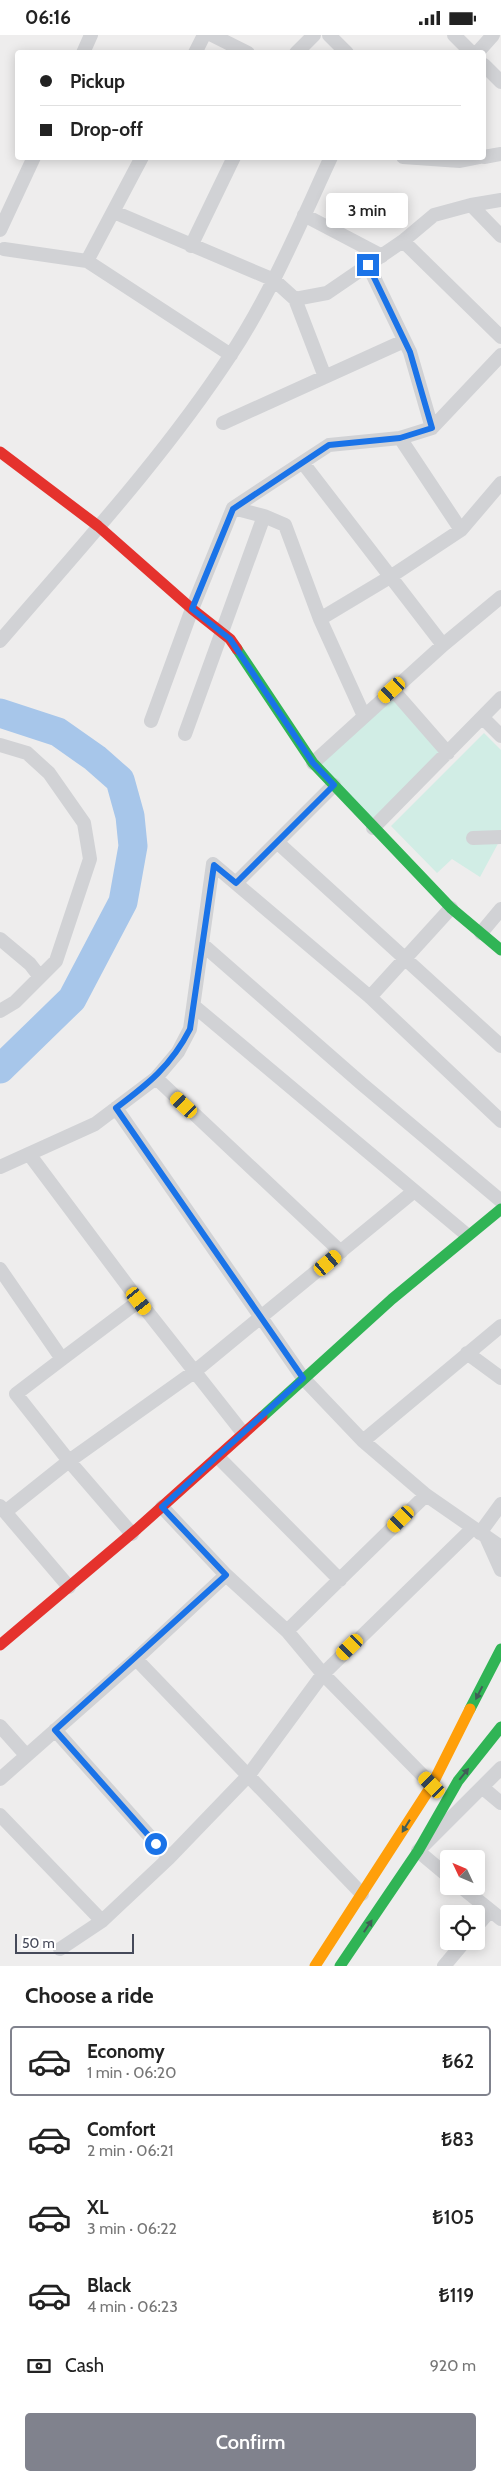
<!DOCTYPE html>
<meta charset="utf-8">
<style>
:root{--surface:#fff;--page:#f6f6f6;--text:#222;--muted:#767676;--line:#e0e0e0;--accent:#80828d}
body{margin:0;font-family:Cabin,sans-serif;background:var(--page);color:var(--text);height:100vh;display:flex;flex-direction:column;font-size:19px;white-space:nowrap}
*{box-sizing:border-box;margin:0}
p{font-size:16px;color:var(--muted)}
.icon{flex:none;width:28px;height:28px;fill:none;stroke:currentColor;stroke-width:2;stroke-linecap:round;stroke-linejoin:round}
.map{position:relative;height:1931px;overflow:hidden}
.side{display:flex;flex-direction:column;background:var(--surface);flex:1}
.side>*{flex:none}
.hud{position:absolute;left:15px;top:15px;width:471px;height:110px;border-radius:5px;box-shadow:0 2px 12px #0003;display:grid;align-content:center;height:110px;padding:0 25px;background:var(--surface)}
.needle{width:32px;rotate:314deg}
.fabs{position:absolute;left:440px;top:1815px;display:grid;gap:10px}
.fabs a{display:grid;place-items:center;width:45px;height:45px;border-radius:5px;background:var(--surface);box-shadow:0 2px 12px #0003;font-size:25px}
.scale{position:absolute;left:15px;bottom:12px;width:119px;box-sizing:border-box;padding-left:5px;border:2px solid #454959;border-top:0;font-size:14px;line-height:18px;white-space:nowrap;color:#454959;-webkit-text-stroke:4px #fff;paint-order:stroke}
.end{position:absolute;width:22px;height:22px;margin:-11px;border:6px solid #1a73e8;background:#fff;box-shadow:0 0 0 2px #fff}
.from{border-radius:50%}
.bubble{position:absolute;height:35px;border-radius:5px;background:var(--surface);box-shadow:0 2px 12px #0003;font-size:16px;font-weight:600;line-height:35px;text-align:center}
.car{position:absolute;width:15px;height:30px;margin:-15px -8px;border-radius:6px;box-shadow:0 0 4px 1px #0007;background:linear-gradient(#f5c518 24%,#345 0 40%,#f5c518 0 76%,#345 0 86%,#f5c518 0)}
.hud b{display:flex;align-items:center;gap:18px;height:48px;font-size:19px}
.hud b+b{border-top:1px solid var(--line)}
.hud i{width:12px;height:12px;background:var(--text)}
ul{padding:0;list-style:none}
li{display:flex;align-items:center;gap:15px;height:70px;margin:0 10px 8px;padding:0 15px;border:2px solid transparent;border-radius:5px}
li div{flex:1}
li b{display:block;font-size:19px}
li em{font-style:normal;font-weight:600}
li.active{border-color:var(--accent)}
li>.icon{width:45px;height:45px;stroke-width:1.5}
h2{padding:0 25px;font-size:22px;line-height:60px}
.pay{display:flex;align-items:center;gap:12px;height:55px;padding:0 25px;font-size:19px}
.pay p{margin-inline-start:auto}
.button{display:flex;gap:10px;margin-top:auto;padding:10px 25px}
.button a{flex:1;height:58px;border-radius:5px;background:var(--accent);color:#fff;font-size:20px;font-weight:600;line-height:58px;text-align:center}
.status{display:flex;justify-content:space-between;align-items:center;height:35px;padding:0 25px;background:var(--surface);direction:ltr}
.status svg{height:14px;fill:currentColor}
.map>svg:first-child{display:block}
.green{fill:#d1ede5}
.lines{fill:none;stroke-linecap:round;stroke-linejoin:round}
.river{stroke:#a7c6ea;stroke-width:29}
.street{stroke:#d1d2d5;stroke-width:14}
.fast{stroke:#30b455;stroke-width:11}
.slow{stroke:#ff9f0a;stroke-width:11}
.jam{stroke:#e5322d;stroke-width:11}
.oneway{fill:#415e58}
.route{stroke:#1a73e8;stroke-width:6}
</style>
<div class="status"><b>06:16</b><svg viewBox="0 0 49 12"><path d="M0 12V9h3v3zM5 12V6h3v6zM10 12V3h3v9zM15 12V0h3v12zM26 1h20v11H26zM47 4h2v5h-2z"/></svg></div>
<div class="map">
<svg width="501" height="1931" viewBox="0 0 501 1931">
<rect width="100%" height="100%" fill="#eeeded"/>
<path class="green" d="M393,655L448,718L373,793L313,728Z
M484,698L501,715V803L480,842L452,824L437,838L391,791Z"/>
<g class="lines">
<path class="river" d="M0,678L58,697L95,723L120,745L130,781L133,811L123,867L72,964L0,1034"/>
<path class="street" d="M212,0L248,18
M329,0L347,18
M454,0L472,18
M83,18L91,0
M195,18L204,0
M296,18L314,0
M477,18L493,0
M484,30L501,47
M403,122L460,126L480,122
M484,122L501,119
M471,170L501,201
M114,177L274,245L295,264L327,258L403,206L434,180L471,170L501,165
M304,180L382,221
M0,195L34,122
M403,206L501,302
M191,211L234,122
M4,214L87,226L231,320
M87,226L142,122
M368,230L410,317L432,393
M295,264L325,342
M223,388L404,306
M400,403L461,495
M303,428L443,610
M233,473L264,481L285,490L320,584L364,681
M320,584L390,542L461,495L501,448
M0,606C79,514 163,423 230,321C271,259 300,189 331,122
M393,655L448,718
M483,683L501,701
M151,686L192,574L233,473L329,410L400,403L432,393L501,320
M185,699L264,481
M0,710L27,718L49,738L84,788L90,824L56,926L15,967L0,976
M313,728L443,610L501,562
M373,793L501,663
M473,803L501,802
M277,807L501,1011
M213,829L370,962L501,1086
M236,848L334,750
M481,898L501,874
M0,904L30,929L40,942
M202,909L362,1049L501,1166
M370,962L451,873
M194,971L467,1200
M156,1043L341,1217
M116,1073L303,1343L363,1406L426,1460L501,1512
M29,1119L139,1266L243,1398
M0,1132L95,1089L156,1043L178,1017L190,994L213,829
M0,1234L62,1324L16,1359L69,1426L132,1499
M467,1318L501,1343
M62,1324L139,1266
M363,1406L501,1291
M218,1422L340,1545
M0,1471L69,1552
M162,1472L226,1540L287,1596L323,1639L432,1750
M5,1477L69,1426L194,1337L413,1157
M480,1498L501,1469
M487,1504L501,1535
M287,1596L426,1460
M136,1624L362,1859
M0,1691L26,1720
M55,1695L169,1823
M0,1744L136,1624L226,1540
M483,1753L501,1768
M0,1780L102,1886
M449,1842L418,1816L501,1733
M460,1851L501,1884
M476,1892L490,1876
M60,1914L102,1886L169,1823L248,1741L323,1639L473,1493
M444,1931L465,1906"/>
<path class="fast" d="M237,614L313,728L451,873L501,915
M262,1382L392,1264L501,1174
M470,1674L501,1614
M340,1931L418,1816L458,1746L501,1692"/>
<path class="slow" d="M315,1931L432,1750L470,1674"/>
<path class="jam" d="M0,417L98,491L192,574L230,604L237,614
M0,1610L137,1494L262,1382"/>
</g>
<defs><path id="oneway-solid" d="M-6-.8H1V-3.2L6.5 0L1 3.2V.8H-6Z" transform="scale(1.25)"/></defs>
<g class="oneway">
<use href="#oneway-solid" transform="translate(479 1658) rotate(117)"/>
<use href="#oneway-solid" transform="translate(464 1739) rotate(-51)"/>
<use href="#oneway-solid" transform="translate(406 1791) rotate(122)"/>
<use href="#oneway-solid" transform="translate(368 1891) rotate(-56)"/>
</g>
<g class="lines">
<path class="route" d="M156,1809L55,1695L226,1540L162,1472L303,1343L116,1073C148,1049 171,1031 190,994L214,830L236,848L334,750L313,728L230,604L192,574L233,474L329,410L400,403L432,393L410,317L368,230"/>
</g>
</svg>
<div class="fabs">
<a><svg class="needle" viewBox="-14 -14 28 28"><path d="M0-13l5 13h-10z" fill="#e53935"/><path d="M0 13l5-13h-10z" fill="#767676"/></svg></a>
<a><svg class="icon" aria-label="locate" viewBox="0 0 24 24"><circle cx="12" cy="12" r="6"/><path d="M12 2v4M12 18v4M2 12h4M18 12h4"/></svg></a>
</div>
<div class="scale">50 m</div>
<i class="end from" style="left:156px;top:1809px"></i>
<i class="end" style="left:368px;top:230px"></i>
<div class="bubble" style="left:326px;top:158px;width:82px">3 min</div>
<i class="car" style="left:392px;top:655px;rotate:228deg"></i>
<i class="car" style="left:184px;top:1070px;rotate:313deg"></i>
<i class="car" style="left:328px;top:1228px;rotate:50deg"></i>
<i class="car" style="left:139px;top:1266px;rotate:142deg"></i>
<i class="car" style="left:401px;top:1484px;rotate:225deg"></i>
<i class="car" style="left:350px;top:1612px;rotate:226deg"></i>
<i class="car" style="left:432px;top:1750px;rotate:316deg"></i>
<div class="hud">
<b><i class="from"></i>Pickup</b>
<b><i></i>Drop-off</b>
</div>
</div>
<section class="side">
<h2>Choose a ride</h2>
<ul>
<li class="active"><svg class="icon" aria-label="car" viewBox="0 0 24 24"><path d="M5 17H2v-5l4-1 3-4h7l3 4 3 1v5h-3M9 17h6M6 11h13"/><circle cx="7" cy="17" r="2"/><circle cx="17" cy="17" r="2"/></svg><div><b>Economy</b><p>1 min · 06:20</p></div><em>₺62</em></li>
<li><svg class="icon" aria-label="car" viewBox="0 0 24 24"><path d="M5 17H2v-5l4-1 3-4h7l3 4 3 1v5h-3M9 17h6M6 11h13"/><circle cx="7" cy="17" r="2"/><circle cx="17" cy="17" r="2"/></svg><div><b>Comfort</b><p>2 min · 06:21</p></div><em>₺83</em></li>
<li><svg class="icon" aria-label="car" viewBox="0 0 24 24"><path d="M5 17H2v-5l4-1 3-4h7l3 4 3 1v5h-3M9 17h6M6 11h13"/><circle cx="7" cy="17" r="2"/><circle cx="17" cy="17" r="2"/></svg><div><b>XL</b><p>3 min · 06:22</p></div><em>₺105</em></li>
<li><svg class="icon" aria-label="car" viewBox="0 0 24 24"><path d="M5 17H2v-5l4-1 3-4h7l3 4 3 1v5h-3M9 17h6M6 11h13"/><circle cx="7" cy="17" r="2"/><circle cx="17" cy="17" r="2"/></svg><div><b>Black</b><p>4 min · 06:23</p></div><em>₺119</em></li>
</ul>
<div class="pay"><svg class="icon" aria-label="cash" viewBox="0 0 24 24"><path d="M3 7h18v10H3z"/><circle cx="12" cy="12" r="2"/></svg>Cash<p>920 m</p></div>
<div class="button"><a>Confirm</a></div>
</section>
